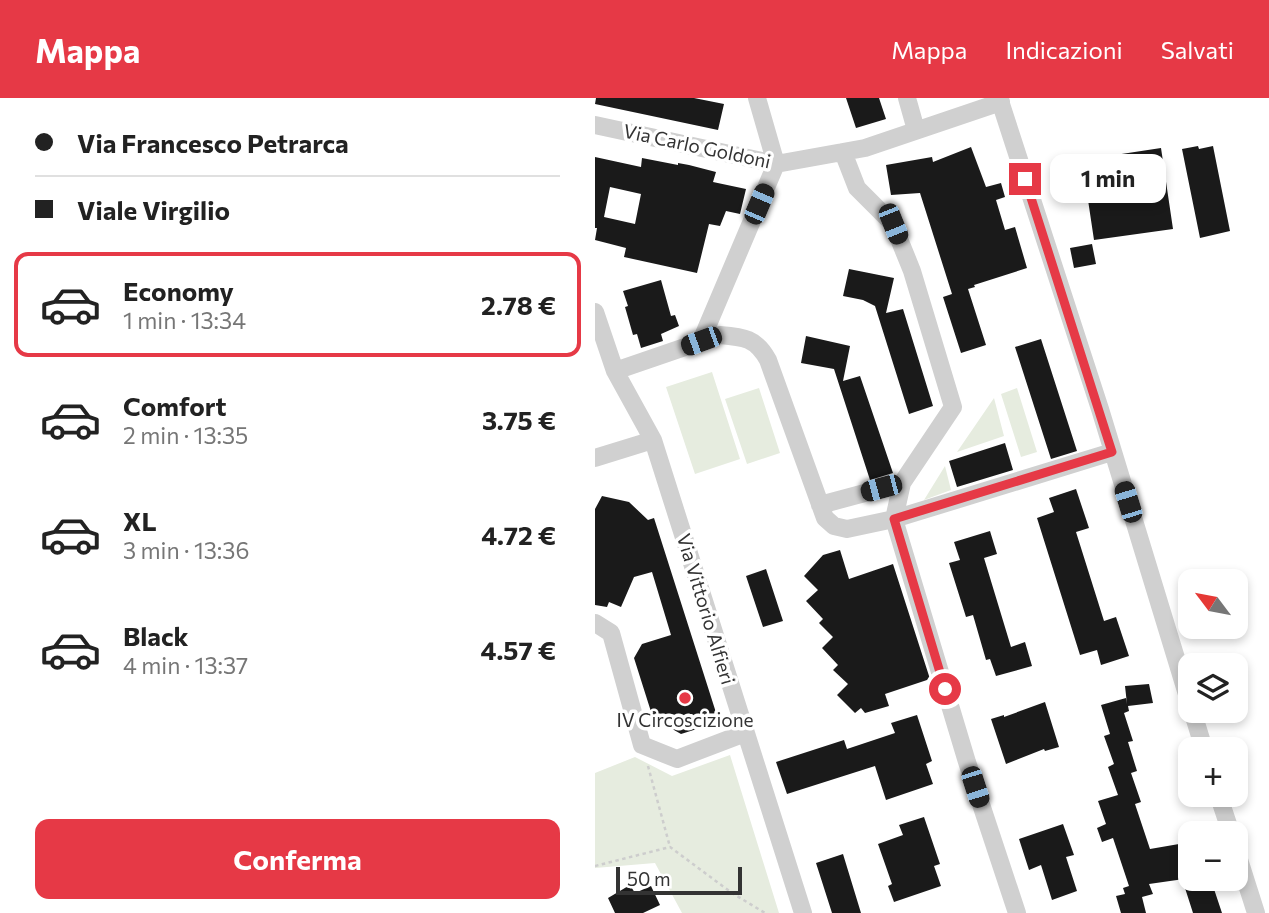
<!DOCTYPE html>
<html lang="it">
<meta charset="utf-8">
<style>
:root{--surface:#fff;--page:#f2f2f2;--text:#222;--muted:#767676;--line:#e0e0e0;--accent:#e63946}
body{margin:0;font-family:Commissioner,sans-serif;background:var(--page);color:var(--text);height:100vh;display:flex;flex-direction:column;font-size:26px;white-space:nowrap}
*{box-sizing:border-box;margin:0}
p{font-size:23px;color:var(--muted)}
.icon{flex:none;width:38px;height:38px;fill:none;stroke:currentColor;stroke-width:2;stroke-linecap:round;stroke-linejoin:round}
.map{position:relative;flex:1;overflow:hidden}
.sheet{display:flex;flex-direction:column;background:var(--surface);width:595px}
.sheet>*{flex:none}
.hud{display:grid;align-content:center;height:154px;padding:0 35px;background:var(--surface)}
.needle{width:46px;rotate:302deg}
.fabs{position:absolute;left:583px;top:471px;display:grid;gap:14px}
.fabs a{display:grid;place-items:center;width:70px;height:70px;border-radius:14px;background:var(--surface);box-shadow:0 4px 10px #0003;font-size:35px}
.scale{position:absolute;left:21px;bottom:18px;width:126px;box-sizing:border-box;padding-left:7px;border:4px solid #333;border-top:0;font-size:19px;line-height:24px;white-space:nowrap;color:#333;-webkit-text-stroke:5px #fff;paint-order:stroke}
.end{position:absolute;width:32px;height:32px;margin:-16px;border:9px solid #e63946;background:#fff;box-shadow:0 0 0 4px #fff}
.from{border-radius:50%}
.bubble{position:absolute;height:49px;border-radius:14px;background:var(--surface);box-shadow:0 4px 10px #0003;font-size:23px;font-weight:700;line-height:49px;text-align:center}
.car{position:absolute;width:21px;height:42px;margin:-21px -10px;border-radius:9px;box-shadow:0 0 5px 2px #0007;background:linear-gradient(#222 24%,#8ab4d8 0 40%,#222 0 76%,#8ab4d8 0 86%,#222 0)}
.hud b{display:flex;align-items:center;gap:24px;height:66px;font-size:26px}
.hud b+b{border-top:2px solid var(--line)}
.hud i{width:18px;height:18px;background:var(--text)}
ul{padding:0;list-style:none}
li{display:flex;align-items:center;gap:21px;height:105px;margin:0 14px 10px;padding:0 21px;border:4px solid transparent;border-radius:14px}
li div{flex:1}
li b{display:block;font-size:26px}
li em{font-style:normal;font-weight:700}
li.selected{border-color:var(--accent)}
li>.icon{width:63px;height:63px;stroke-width:1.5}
.cta{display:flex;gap:14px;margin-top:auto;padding:14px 35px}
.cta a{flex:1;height:80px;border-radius:14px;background:var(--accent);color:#fff;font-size:28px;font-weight:700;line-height:80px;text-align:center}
header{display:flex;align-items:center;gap:42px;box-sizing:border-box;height:98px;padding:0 35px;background:var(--accent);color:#fff}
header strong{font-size:33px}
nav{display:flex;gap:38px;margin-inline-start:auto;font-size:24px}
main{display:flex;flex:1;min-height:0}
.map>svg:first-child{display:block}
.green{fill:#e6ecdf}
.building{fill:#1a1a1a;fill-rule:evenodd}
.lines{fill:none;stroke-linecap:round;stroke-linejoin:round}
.path{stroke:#cdcdcd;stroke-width:2.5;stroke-dasharray:3.5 3.5;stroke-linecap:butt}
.street{stroke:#d0d0d0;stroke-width:18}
.route{stroke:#e63946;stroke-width:9}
.poi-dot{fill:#e63946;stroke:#fff;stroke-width:2.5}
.labels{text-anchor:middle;stroke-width:7;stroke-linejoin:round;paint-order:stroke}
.street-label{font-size:19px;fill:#333;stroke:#fff}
.poi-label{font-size:19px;fill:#333;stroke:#fff}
</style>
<header>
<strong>Mappa</strong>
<nav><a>Mappa</a><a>Indicazioni</a><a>Salvati</a></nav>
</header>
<main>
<section class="sheet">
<div class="hud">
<b><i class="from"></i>Via Francesco Petrarca</b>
<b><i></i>Viale Virgilio</b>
</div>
<ul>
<li class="selected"><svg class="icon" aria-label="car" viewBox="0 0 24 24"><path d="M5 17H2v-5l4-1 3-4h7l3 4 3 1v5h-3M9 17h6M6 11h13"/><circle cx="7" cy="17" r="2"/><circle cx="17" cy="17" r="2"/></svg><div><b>Economy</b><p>1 min · 13:34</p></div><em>2.78 €</em></li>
<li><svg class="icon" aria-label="car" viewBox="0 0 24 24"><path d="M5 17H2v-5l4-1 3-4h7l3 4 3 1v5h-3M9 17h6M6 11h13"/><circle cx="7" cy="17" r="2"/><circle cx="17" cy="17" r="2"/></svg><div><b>Comfort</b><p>2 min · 13:35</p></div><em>3.75 €</em></li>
<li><svg class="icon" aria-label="car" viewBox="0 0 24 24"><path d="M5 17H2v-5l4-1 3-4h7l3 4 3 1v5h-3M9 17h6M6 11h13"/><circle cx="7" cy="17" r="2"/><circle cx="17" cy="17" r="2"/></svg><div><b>XL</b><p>3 min · 13:36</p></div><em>4.72 €</em></li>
<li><svg class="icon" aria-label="car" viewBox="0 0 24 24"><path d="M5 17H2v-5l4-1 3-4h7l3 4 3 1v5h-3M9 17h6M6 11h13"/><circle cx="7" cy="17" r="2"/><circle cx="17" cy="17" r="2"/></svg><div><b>Black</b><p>4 min · 13:37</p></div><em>4.57 €</em></li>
</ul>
<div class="cta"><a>Conferma</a></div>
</section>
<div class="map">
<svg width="674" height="815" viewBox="0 0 674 815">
<rect width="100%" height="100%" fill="#fff"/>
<path class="green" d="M117,274L145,361L100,376L71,289Z
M164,290L185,355L152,366L130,301Z
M422,290L442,354L426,359L406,296Z
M399,300L409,338L362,354Z
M350,368L356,392L329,402Z
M135,657L184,815H87L60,765L0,770V675L40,659L77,678Z"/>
<path class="building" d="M1,0H99L129,6L123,32L0,6Z
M251,0H284L291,21L261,30Z
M603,48L604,51L618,48L635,133L605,140L587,51Z
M376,49L391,89L406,85L410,99L401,102L410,132L420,129L432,170L379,187L380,189L373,191L391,247L366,255L348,199L357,196L325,95L296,97L291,67L337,59L338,64Z
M566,50L578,131L499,142L487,62Z
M0,59L46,69L47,60L83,67V65L94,67L121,74L118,84L151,91L145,116L131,113L125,128L114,126L102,175L29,159L31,150L0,142L2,130H0ZM15,89L46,96L40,126L9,119Z
M497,146L501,166L479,170L475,150Z
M254,171L299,180L291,215L308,211L338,308L314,316L280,208L268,202L248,198Z
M66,182L76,218L80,217L84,228L66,236L68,243L46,250L42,236L38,237L30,209L33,208L28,193Z
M211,238L255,248L248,283L265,278L298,375L275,382L239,271L206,265Z
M446,241L482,353L456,361L420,249Z
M410,345L418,372L362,389L354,363Z
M481,391L494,430L481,434L509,523L521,519L534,558L506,567L502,552L485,557L442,420L459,414L454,400Z
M7,398L34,404L53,422L59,420L124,624L86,636L58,620L39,560L47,546L76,537L57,474L39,479L26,509L14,504L12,509L0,507V411Z
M395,433L402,456L389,460L416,549L430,544L437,568L401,578L395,561L391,562L378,517L371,519L354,465L365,462L359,444Z
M245,452L254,481L298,466L335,581L290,596L294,608L270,615L266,610L260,615L242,597L253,586L238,572L243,567L227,550L238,539L224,525L228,521L211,503L223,492L209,478L228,457Z
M171,471L188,523L168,529L151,478Z
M554,586L558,605L533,608L534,613L529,615L538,643L533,644L542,673L536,675L546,704L540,706L555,751L584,746L589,781L554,786L558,796L547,799L551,815H526L521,798L530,796L528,790L534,788L518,740L507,744L502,730L511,726L503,703L523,697L513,669L519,666L509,638L515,636L506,607L531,600L532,606L530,588Z
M450,604L464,649L450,653L449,651L411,666L396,621L409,617V619Z
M322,617L337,663L331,666L338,686L291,702L280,668L192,696L181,664L249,642L252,651L300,635L296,625Z
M329,719L345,766L339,768L346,788L299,804L293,788L297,786L283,746L308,737L304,727Z
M468,726L479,757L471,759L482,793L457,802L446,767L434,772L424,741Z
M248,756L266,815H237L221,765Z
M616,782L627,815H598L590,790Z
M35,787L40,795L56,788L65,807L48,815H20L13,800Z"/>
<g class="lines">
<path class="path" d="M53,668L75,749
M0,768L75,749L137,795L170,815"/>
<path class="street" d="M312,0L321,32
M404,0L505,311L595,606
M0,27L181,66L270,50L406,4
M248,54L262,90L298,126L317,173L358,309L307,385L299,421L372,664L422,815
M0,214L20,273L58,342L208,815
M106,243L181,66L162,0
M20,273L125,237C149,239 161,240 173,262L230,420L239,428L252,431L299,421L517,354
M0,360L58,342
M225,407L307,385
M0,525L16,535L47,647L82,661L150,635
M597,612L609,651
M623,696L636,735
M640,749L661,815"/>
</g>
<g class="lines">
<path class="route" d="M350,591L299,421L517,354L430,81"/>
</g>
<circle class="poi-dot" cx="90" cy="600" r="7"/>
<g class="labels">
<g class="street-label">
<text transform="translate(102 48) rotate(12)" y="7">Via Carlo Goldoni</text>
<text transform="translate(111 511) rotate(73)" y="7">Via Vittorio Alfieri</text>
</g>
<g class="poi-label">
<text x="90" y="629">IV Circoscizione</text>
</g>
</g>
</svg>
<div class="fabs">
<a><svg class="needle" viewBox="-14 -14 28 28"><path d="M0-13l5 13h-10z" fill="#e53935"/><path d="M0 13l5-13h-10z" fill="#767676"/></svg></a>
<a><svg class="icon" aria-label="layers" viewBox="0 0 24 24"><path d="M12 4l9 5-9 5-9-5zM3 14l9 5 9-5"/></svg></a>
<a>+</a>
<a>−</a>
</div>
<div class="scale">50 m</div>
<i class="end from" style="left:350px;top:591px"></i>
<i class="end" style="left:430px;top:81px"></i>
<div class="bubble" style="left:455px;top:56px;width:116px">1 min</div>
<i class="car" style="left:164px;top:106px;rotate:23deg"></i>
<i class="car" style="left:298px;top:126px;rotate:158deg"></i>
<i class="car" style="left:106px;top:243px;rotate:250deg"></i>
<i class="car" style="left:286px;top:390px;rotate:255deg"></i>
<i class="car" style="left:533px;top:404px;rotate:343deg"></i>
<i class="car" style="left:380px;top:689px;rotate:162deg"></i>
</div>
</main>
